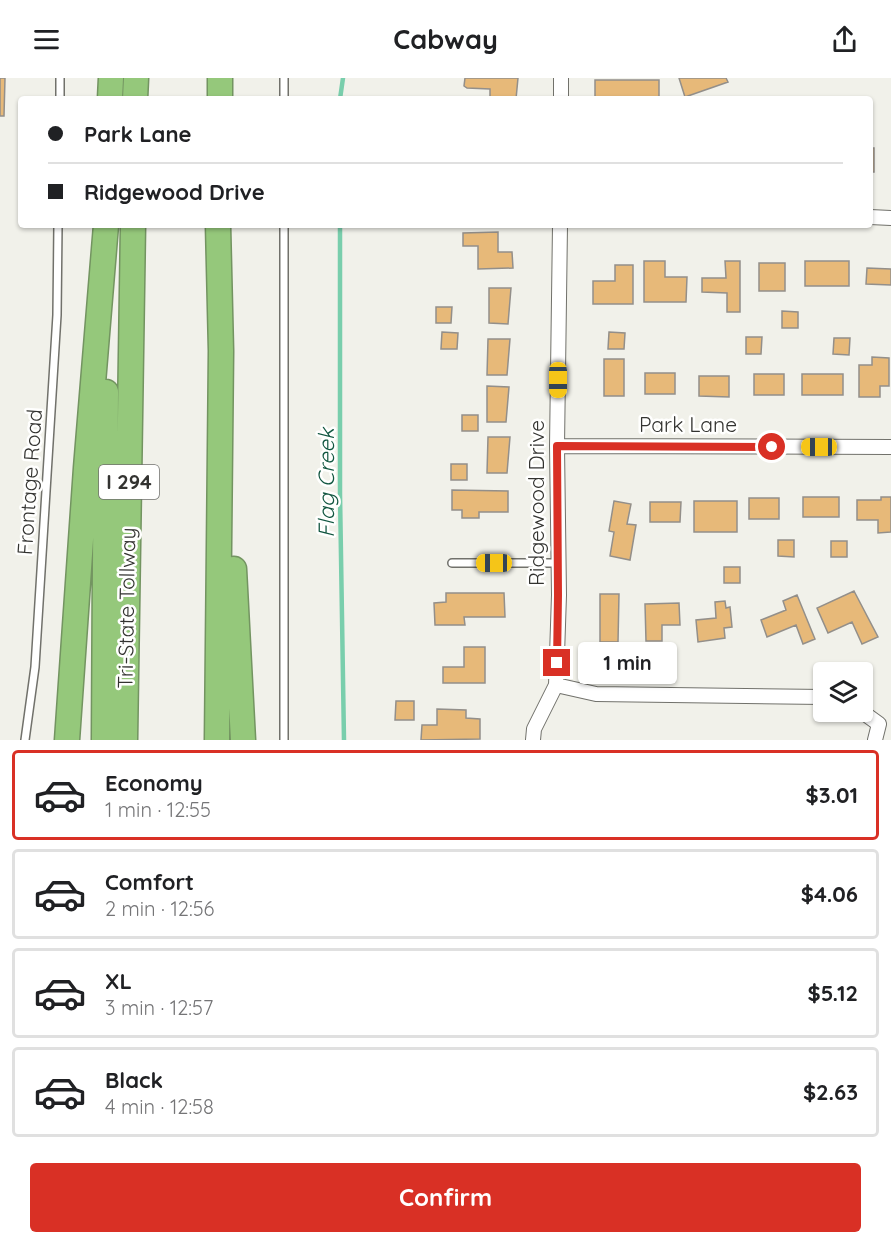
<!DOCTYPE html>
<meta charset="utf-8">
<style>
:root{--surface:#fff;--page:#f6f6f6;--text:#202124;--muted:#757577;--line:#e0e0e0;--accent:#d93025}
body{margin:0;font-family:Quicksand,sans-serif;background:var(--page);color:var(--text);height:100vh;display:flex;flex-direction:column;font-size:22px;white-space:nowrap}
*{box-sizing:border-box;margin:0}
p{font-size:20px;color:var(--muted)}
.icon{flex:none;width:33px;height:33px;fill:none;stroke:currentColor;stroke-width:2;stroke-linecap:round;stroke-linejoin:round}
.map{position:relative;height:662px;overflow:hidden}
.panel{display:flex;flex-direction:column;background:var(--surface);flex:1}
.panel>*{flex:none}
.top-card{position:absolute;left:18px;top:18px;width:855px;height:132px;border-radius:6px;box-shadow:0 2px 4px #0004;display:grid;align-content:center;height:132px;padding:0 30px;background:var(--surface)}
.tools{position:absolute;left:813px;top:584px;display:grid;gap:12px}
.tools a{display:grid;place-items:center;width:60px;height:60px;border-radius:6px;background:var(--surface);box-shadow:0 2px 4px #0004;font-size:30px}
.end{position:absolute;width:27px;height:27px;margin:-14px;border:8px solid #d93025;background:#fff;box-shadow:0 0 0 3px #fff}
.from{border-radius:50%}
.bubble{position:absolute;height:42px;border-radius:6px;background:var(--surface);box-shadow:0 2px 4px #0004;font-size:20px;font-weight:800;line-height:42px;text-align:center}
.car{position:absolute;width:18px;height:36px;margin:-18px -9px;border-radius:8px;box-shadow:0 0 4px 2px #0007;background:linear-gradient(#f5c518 24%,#345 0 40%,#f5c518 0 76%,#345 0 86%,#f5c518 0)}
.top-card b{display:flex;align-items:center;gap:21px;height:57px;font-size:22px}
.top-card b+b{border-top:2px solid var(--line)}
.top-card i{width:15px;height:15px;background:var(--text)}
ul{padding:10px 0 0;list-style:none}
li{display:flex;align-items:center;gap:18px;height:90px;margin:0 12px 9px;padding:0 18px;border:3px solid var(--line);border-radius:6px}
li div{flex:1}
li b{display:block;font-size:22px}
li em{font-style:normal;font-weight:800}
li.selected{border-color:var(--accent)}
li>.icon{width:54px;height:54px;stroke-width:1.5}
.primary-button{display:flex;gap:12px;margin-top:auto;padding:12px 30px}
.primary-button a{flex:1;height:69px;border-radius:6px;background:var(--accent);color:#fff;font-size:24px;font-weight:800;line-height:69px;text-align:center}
header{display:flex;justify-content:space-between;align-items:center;height:78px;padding:0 30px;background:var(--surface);font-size:27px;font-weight:800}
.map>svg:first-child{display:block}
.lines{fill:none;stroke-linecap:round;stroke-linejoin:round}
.stream{stroke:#79ceac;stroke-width:4.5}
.building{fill:#e7b979;stroke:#938f8a;stroke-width:1.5}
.lane-casing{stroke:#71716b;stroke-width:10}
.street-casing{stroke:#71716b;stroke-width:16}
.highway-casing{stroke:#739461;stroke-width:27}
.lane{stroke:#fff;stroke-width:7}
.street{stroke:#fff;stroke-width:14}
.highway{stroke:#95c87b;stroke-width:24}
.route{stroke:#d93025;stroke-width:8}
.labels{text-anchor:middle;stroke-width:5;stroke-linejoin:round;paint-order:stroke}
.shield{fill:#fffffe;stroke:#70706e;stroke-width:1.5}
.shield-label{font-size:20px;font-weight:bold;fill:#333330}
.street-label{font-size:21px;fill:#333330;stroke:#fffffe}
.water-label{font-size:22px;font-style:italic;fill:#115640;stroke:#fffffe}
</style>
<header><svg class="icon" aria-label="menu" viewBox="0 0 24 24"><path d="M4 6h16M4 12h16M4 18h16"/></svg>Cabway<svg class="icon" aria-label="share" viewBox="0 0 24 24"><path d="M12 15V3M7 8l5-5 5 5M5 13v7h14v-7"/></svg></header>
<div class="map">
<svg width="891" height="662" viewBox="0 0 891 662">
<rect width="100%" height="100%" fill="#f1f1ea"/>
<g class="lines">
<path class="stream" d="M340,21L343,0
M340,147V416L344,662"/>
</g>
<path class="building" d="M0,0H5L4,38H0Z
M465,0H518L516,21H490V11L467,10L464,8Z
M679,0H726L728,4L685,19Z
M595,2H659V21H595Z
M870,70H874V94H870Z
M498,154V174H512L513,190L478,191V168H463V155Z
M644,183H665V199H687L686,224H644Z
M725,183H740V234H727V215L702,214V200H726Z
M805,183H849V208H805Z
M759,185H785V213H759Z
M615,187H633V226H593V203H615Z
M867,190L891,191V207L866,206Z
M489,210H511L508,246L489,245Z
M436,229H452L451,245H436Z
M782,233L798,234V250H782Z
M442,254L458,255L457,271H441Z
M609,254L625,255L624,271H608Z
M746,259H762L761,276H746Z
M834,260H850L849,277L833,276Z
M488,261H510L507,297H487Z
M872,279L889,280V308H880V319H859V287H872Z
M604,281H624V318H604Z
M645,295H675V316H645Z
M754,296H784V317H754Z
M802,296H843V317H802Z
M699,298H729V319L699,318Z
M487,308L509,309L506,344H487Z
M462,337H478V353H462Z
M488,359H510L507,395H487Z
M451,386H467V402H451Z
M452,412L508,413V434H479V440H462V432H452Z
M803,419H839V439H803Z
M881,419H891V454L878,455V442H857V422H881Z
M749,420H779V441H749Z
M614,423L631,426L627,446L636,447L630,482L610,478L614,454L609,453Z
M694,423H737V454H694Z
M650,424H681L680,444H650Z
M778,462H794V479L778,478Z
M831,463H847V479H831Z
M724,489H740V505H724Z
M854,513L878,559L862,566L852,544L828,555L817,530Z
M446,515H504L505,539H464L465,547H435L434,525L446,524Z
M600,516H619L618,564H600Z
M797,517L815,561L803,566L796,547L767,559L761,542L786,532L783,523Z
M725,523L726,530L730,529L732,549L724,550L725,560L698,564L696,542L716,540L715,524Z
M679,525L680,547H662V563H646L645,526Z
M464,569H485V605H443V589H464Z
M396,623H414V642H395Z
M437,631L466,632V640L480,641V661L421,662L422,647H437Z"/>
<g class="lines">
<g class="lane-casing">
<path id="lane" d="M284,0V21
M60,21V0
M284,147V662
M452,485H558
M25,662L35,589L57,237L58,147"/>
</g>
<g class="street-casing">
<path id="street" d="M561,21V0
M870,139L891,140
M557,368L891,369
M556,607L596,616L824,619
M861,633L879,646
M533,662L534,651L556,607L559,517L557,368L560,147
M875,662L879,646"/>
</g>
<g class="highway-casing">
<path id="highway" d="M110,21L111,0
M135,21L136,0
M220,21V0
M234,491L243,662
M67,662L86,390L106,147
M104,662L106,314
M125,662L133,147
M217,662L221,273L218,147"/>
</g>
<use href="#lane" class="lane"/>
<use href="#street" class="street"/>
<use href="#highway" class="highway"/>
</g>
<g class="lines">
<path class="route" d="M557,585L558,517L557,368L772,369"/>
</g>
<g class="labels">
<rect class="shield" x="99" y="387" width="60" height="34" rx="4.5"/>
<g class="shield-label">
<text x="129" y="411">I 294</text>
</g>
<g class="street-label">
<text x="688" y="354">Park Lane</text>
<text transform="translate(30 404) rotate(-86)" y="7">Frontage Road</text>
<text transform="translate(537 425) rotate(-90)" y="7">Ridgewood Drive</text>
<text transform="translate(127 530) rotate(-89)" y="7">Tri-State Tollway</text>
</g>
<g class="water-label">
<text transform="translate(326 405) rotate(-90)" y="8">Flag Creek</text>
</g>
</g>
</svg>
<div class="tools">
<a><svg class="icon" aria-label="layers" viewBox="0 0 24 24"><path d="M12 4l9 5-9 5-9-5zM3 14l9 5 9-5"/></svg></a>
</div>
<i class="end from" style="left:772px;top:369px"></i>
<i class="end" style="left:557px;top:585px"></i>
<div class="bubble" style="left:578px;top:564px;width:99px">1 min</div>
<i class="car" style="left:558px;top:302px;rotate:180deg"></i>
<i class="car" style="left:819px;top:369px;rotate:270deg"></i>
<i class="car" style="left:494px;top:485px;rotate:270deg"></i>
<div class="top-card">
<b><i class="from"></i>Park Lane</b>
<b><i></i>Ridgewood Drive</b>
</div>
</div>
<section class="panel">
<ul>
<li class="selected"><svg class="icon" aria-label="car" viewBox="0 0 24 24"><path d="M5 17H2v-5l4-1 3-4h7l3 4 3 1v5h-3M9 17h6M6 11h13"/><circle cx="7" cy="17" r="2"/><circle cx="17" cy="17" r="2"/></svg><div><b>Economy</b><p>1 min · 12:55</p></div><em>$3.01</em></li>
<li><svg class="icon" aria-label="car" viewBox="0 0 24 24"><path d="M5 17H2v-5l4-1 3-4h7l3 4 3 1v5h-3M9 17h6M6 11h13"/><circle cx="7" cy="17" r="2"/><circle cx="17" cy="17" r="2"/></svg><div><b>Comfort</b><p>2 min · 12:56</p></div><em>$4.06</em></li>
<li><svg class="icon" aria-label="car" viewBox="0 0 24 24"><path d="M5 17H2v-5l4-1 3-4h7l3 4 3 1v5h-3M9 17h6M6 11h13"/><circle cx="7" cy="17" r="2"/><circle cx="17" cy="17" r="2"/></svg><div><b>XL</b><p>3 min · 12:57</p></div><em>$5.12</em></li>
<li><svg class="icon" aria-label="car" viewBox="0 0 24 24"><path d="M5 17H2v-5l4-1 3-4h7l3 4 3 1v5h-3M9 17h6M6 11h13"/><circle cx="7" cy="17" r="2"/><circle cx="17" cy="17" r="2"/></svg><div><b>Black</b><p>4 min · 12:58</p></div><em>$2.63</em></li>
</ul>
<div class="primary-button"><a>Confirm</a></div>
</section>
